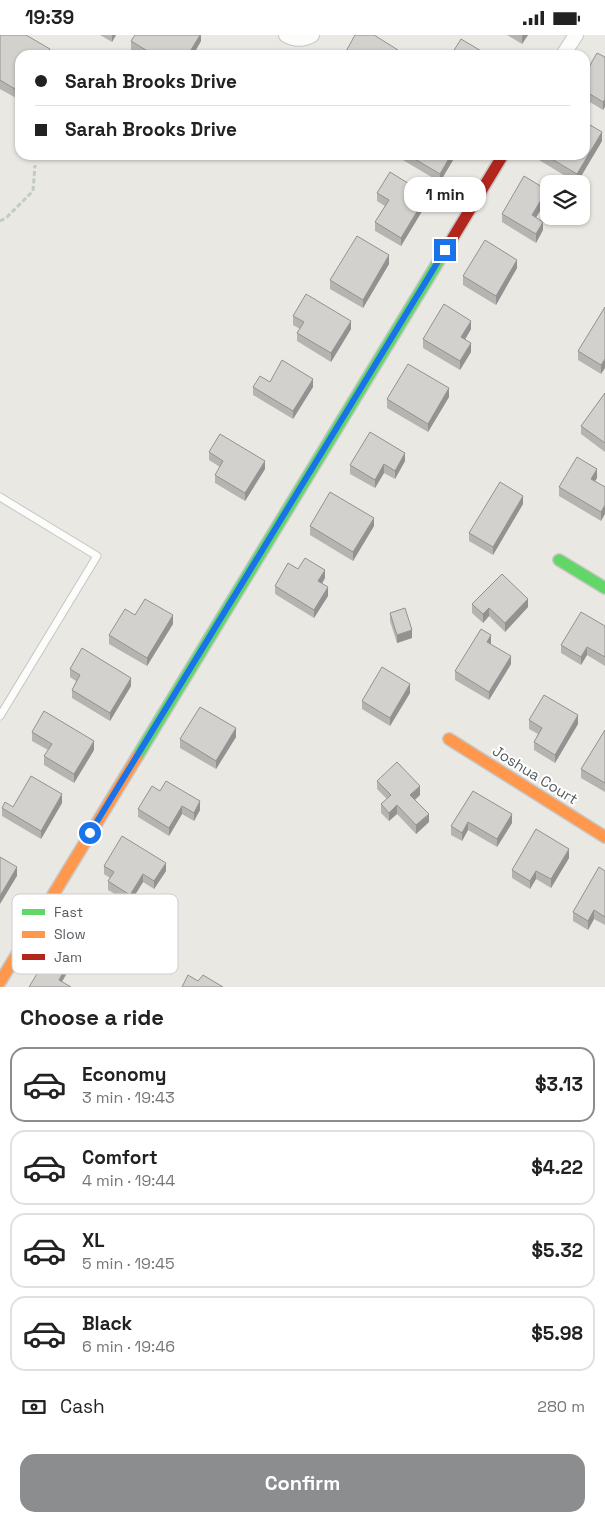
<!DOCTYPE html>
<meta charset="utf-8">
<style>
:root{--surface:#fff;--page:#f2f2f2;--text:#222;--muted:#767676;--line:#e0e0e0;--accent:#8b8d8e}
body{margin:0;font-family:"Space Grotesk",sans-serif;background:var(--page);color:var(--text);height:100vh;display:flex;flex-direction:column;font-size:19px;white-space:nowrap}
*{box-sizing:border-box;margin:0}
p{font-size:16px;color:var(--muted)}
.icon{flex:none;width:28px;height:28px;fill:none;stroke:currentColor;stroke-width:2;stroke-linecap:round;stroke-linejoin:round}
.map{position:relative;height:952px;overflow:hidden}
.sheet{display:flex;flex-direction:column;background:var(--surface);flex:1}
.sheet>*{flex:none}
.hud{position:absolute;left:15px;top:15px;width:575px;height:110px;border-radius:15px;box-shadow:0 1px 4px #0004;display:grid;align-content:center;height:110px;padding:0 20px;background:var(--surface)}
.tools{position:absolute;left:540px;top:140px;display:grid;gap:10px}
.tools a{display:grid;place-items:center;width:50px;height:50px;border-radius:10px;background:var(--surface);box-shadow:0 1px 4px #0004;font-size:25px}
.end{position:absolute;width:22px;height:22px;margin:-11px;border:6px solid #1a73e8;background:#fff;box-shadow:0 0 0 2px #fff}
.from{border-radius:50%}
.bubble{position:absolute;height:35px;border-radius:15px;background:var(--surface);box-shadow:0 1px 4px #0004;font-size:16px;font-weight:800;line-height:35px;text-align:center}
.hud b{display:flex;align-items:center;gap:18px;height:48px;font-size:19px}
.hud b+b{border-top:1px solid var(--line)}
.hud i{width:12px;height:12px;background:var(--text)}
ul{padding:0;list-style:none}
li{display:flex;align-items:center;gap:15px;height:75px;margin:0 10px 8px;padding:0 10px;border:2px solid var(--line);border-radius:15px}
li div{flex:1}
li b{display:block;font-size:19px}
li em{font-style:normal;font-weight:800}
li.current{border-color:var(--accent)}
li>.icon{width:45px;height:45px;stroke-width:1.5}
h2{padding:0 20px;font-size:22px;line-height:60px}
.pay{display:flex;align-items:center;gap:12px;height:55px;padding:0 20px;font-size:19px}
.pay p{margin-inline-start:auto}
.action{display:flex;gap:10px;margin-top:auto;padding:10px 20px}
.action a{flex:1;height:58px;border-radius:15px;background:var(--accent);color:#fff;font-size:20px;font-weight:800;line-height:58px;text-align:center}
.status{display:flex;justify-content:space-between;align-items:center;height:35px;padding:0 25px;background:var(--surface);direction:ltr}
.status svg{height:14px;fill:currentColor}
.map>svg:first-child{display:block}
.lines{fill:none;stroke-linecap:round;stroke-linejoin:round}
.lane-casing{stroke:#c5c6c4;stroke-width:9}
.street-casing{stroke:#c5c6c4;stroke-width:16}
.fast-casing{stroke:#c6c7c6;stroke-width:14}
.slow-casing{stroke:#c6c7c6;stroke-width:14}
.jam-casing{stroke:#c6c7c6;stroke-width:14}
.path{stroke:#c3cac7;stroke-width:3;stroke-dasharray:5 2.5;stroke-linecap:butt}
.lane{stroke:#fcfcfb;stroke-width:7}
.street{stroke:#fcfcfb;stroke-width:14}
.fast{stroke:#63d668;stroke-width:11}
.slow{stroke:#ff974d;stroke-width:11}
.jam{stroke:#b3261e;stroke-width:11}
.wall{fill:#b5b4b0}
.shaded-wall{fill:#939290}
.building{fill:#d2d1cd;stroke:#939290}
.route{stroke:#1a73e8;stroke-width:6}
.labels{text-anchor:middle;stroke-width:4;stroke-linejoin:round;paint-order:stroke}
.street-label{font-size:15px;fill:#585c61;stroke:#fff}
.key{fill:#fff;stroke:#cdced0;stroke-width:1}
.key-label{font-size:14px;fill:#585c61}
</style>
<div class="status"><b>19:39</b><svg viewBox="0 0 49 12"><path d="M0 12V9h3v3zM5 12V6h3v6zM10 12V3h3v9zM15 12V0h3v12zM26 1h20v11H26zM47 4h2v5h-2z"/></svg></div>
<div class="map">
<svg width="605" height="952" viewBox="0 0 605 952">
<rect width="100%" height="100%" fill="#e9e8e2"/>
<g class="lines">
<g class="lane-casing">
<path id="lane" d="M0,462L97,521L0,681"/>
</g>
<g class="street-casing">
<path id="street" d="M286,0C294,5 304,5 312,0
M563,20L576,0"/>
</g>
<g class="fast-casing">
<path id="fast" d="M559,525L605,553
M137,722L443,219"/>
</g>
<g class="slow-casing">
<path id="slow" d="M449,704L605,802
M0,947L137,722"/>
</g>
<g class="jam-casing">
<path id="jam" d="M443,219L503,120"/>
</g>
<path class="path" d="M0,186L6,183L33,156L35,130"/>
<use href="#lane" class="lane"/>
<use href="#street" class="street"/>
<use href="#fast" class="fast"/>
<use href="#slow" class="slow"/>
<use href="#jam" class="jam"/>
</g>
<path class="wall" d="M0,0L50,20H20V65L0,54Z
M100,0H116L112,7Z
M201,0V6L193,20H140L131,15V6Z
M507,0H528L522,9Z
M605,22L603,75L585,64V39Z
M602,106L577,148L539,125V120H585Z
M396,120H456L440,147L396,121Z
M377,158L427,168L401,211L375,196V187L385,171L377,166Z
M547,164L536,183L543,195L536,208L502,187V179Z
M389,229L363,273L330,254V245Z
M517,233L496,270L463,250V241Z
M605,272L601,339L578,325V316Z
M293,281L351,294L331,327L297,306V298L300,294L293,290Z
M471,294L465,305L471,317L460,335L423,313V304Z
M270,347L313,352L293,384L253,360V352Z
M605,358V417L581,399V391Z
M449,362L428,397L387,373V364Z
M209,417L265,434L245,466L215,448V440L220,432L209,425Z
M405,426L395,444L384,438L375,453L350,439V430Z
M597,443L595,446L605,452L601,486L559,461V452Z
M523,469L493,520L469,506V498Z
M310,491H374L353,526L310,500Z
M298,534L325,543L322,549L328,561L314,583L275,559V551Z
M472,569L528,572L505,597L489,581L483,588L472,578Z
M390,578L412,603L397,608L390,586Z
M173,589L147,631L109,609V600Z
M605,591V631L587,620L581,630L561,618V610Z
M511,629L489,665L455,645V636Z
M70,634L131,651L110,686L72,663V655L76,646L70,642Z
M410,658L390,691L362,674V666Z
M529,685L578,689L555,728L534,715V707L538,699L529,694Z
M605,695V757L581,743V734Z
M32,697L94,715L74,748L44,730V721L48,715L32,706Z
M236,702L216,734L180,713V704Z
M377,746L420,760L415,765L429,787L416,799L397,779L389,786L381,778V769L387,764L377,754Z
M160,756L200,775L194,786L182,779L169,801L138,782V774Z
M473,756L512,788L497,812L468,795L462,806L451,800V791Z
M62,768L41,804L2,781V773Z
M569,823L551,853L536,844L530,854L512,843V835Z
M104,831L166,836L154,854L143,847L130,868L108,855V846L110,843L104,839Z
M605,836V890L594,884L588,895L573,886V877Z
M137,891L124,914L114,908L102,926L90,919L84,929L58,914V905L109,893Z"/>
<path class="shaded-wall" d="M112,0H116L112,7Z
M200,0H201V6L193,20H188Z
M523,0H528L522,9V1Z
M50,14V20H46Z
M20,21V30L16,36V28Z
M605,64V72L603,75V67Z
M602,97V106L577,148V139Z
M451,120H456L440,147V139Z
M547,155V164L532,189V180Z
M427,160V168L401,211V203Z
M543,187V195L536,208V199Z
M389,220V229L363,273V265Z
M517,225V233L496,270V261Z
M351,286V294L331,327V318Z
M471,286V294L461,311V302Z
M471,308V317L460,335V326Z
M605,324V333L601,339V330Z
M313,344V352L293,384V376Z
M449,353V362L428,397V389Z
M405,418V426L395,444V436Z
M265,426V434L245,466V458Z
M384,429V438L375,453V445Z
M597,434V443L591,452V444Z
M523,461V469L493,520V512Z
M605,470V479L601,486V477Z
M374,483V491L353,526V517Z
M325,535V543L318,555V546Z
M328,552V561L314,583V575Z
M528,564V572L505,597V588Z
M489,573V581L483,588V579Z
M173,580V589L147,631V623Z
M412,595V603L397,608V600Z
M491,600V609L487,607Z
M587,612V620L581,630V622Z
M511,621V629L489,665V657Z
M131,643V651L110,686V678Z
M410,649V658L390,691V683Z
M578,680V689L555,728V720Z
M236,693V702L216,734V726Z
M94,706V715L74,748V739Z
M420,751V760L410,769V760Z
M62,759V768L41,804V796Z
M200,766V775L194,786V778Z
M397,770V779L389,786V778Z
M182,771V779L169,801V793Z
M429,779V787L416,799V790Z
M512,779V788L497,812V804Z
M468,787V795L462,806V798Z
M569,814V823L551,853V844Z
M166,828V836L154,854V846Z
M17,832V841L0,869V861Z
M536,836V844L530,854V846Z
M143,839V847L130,868V860Z
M594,875V884L588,895V886Z
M137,883V891L124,914V906Z
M114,900V908L102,926V918Z
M90,911V919L84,929V921Z
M67,930V938L59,952V945Z"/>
<path class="building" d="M0,0H26L50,14L46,20H20L16,28L20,30V36L17,41L20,43V57L0,45Z
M135,0H200L188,20H154L131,6Z
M355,0H374L398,15L395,20H344Z
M461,4L488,20H451Z
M597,18L605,22V64L603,67L585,56V39Z
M585,87L602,97L577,139L545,120H585Z
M408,120H451L440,139Z
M390,137L427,160L401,203L375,187L389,165L377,158Z
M524,141L547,155L532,180L543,187L536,199L502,179Z
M357,201L389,220L363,265L330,245Z
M485,205L517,225L496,261L463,241Z
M306,259L351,286L331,318L297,298L304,287L293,281Z
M444,269L471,286L461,302L471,308L460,326L423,304Z
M605,272V324L601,330L578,316Z
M282,325L313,344L293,376L253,352L260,341L270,347Z
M408,329L449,353L428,389L387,364Z
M605,358V408L581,391Z
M370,397L405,418L395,436L384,429L375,445L350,430Z
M220,399L265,426L245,458L215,440L223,426L209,417Z
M577,422L597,434L591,444L605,452V470L601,477L559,452Z
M500,447L523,461L493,512L469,498Z
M330,457L374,483L353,517L310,491Z
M305,523L325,535L318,546L328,552L314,575L275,551L288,528L298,534Z
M502,539L528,564L505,588L489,573L483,579L472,569Z
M145,564L173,580L147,623L109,600L125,574L135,580Z
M405,573L412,595L397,600L390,578Z
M581,577L605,591V622L587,612L581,622L561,610Z
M481,594L491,600L487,607L511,621L489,657L455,636Z
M82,613L131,643L110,678L72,655L80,640L70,634Z
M382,632L410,649L390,683L362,666Z
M544,660L578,680L555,720L534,707L542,693L529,685Z
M200,672L236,693L216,726L180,704Z
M44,676L94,706L74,739L44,721L52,709L32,697Z
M605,695V748L581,734Z
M397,727L420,751L410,760L429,779L416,790L397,770L389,778L381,769L391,760L377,746Z
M31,741L62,759L41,796L2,773L5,767L13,772Z
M166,746L200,766L194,778L182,771L169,793L138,774L152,751L160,756Z
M473,756L512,779L497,804L468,787L462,798L451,791Z
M536,794L569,814L551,844L536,836L530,846L512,835Z
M122,801L166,828L154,846L143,839L130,860L108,846L114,837L104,831Z
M0,822L17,832L0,861Z
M599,832L605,836V882L594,875L588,886L573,877Z
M49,919L67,930L59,945L71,952H29Z
M188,940L198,946L203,940L223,952H182Z"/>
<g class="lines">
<path class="route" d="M90,798L445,215"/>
</g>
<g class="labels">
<g class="street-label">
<text transform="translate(535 740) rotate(32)" y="5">Joshua Court</text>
</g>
</g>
<rect x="12" y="859" width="166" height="80" rx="8" class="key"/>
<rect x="22" y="874" width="23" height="6" fill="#63d668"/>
<rect x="22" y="896" width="23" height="7" fill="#ff974d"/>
<rect x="22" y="919" width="23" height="6" fill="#b3261e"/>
<g class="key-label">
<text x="54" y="882">Fast</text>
<text x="54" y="904">Slow</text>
<text x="54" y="927">Jam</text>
</g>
</svg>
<div class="tools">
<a><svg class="icon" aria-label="layers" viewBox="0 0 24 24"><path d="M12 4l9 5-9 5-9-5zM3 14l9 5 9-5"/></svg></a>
</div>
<i class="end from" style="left:90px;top:798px"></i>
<i class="end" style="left:445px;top:215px"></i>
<div class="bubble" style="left:404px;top:142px;width:82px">1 min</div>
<div class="hud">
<b><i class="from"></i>Sarah Brooks Drive</b>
<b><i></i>Sarah Brooks Drive</b>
</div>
</div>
<section class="sheet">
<h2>Choose a ride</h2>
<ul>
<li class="current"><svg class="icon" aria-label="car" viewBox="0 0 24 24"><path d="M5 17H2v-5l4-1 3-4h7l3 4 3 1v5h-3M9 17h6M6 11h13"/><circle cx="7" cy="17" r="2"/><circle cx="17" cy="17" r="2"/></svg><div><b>Economy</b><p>3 min · 19:43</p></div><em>$3.13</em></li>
<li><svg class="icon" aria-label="car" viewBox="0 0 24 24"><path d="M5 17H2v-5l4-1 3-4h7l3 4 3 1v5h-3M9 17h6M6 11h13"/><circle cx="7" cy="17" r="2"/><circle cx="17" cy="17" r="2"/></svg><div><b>Comfort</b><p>4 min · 19:44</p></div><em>$4.22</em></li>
<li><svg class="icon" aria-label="car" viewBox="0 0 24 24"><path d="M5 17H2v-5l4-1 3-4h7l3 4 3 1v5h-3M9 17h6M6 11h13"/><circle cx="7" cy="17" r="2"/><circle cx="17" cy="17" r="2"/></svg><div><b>XL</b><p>5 min · 19:45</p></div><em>$5.32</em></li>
<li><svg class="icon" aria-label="car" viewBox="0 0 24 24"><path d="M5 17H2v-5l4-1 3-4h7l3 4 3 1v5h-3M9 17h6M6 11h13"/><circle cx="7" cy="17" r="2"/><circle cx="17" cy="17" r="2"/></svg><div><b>Black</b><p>6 min · 19:46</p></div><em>$5.98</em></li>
</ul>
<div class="pay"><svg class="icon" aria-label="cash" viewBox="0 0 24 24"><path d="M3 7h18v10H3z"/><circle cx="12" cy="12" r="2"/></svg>Cash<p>280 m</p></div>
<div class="action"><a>Confirm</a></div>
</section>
